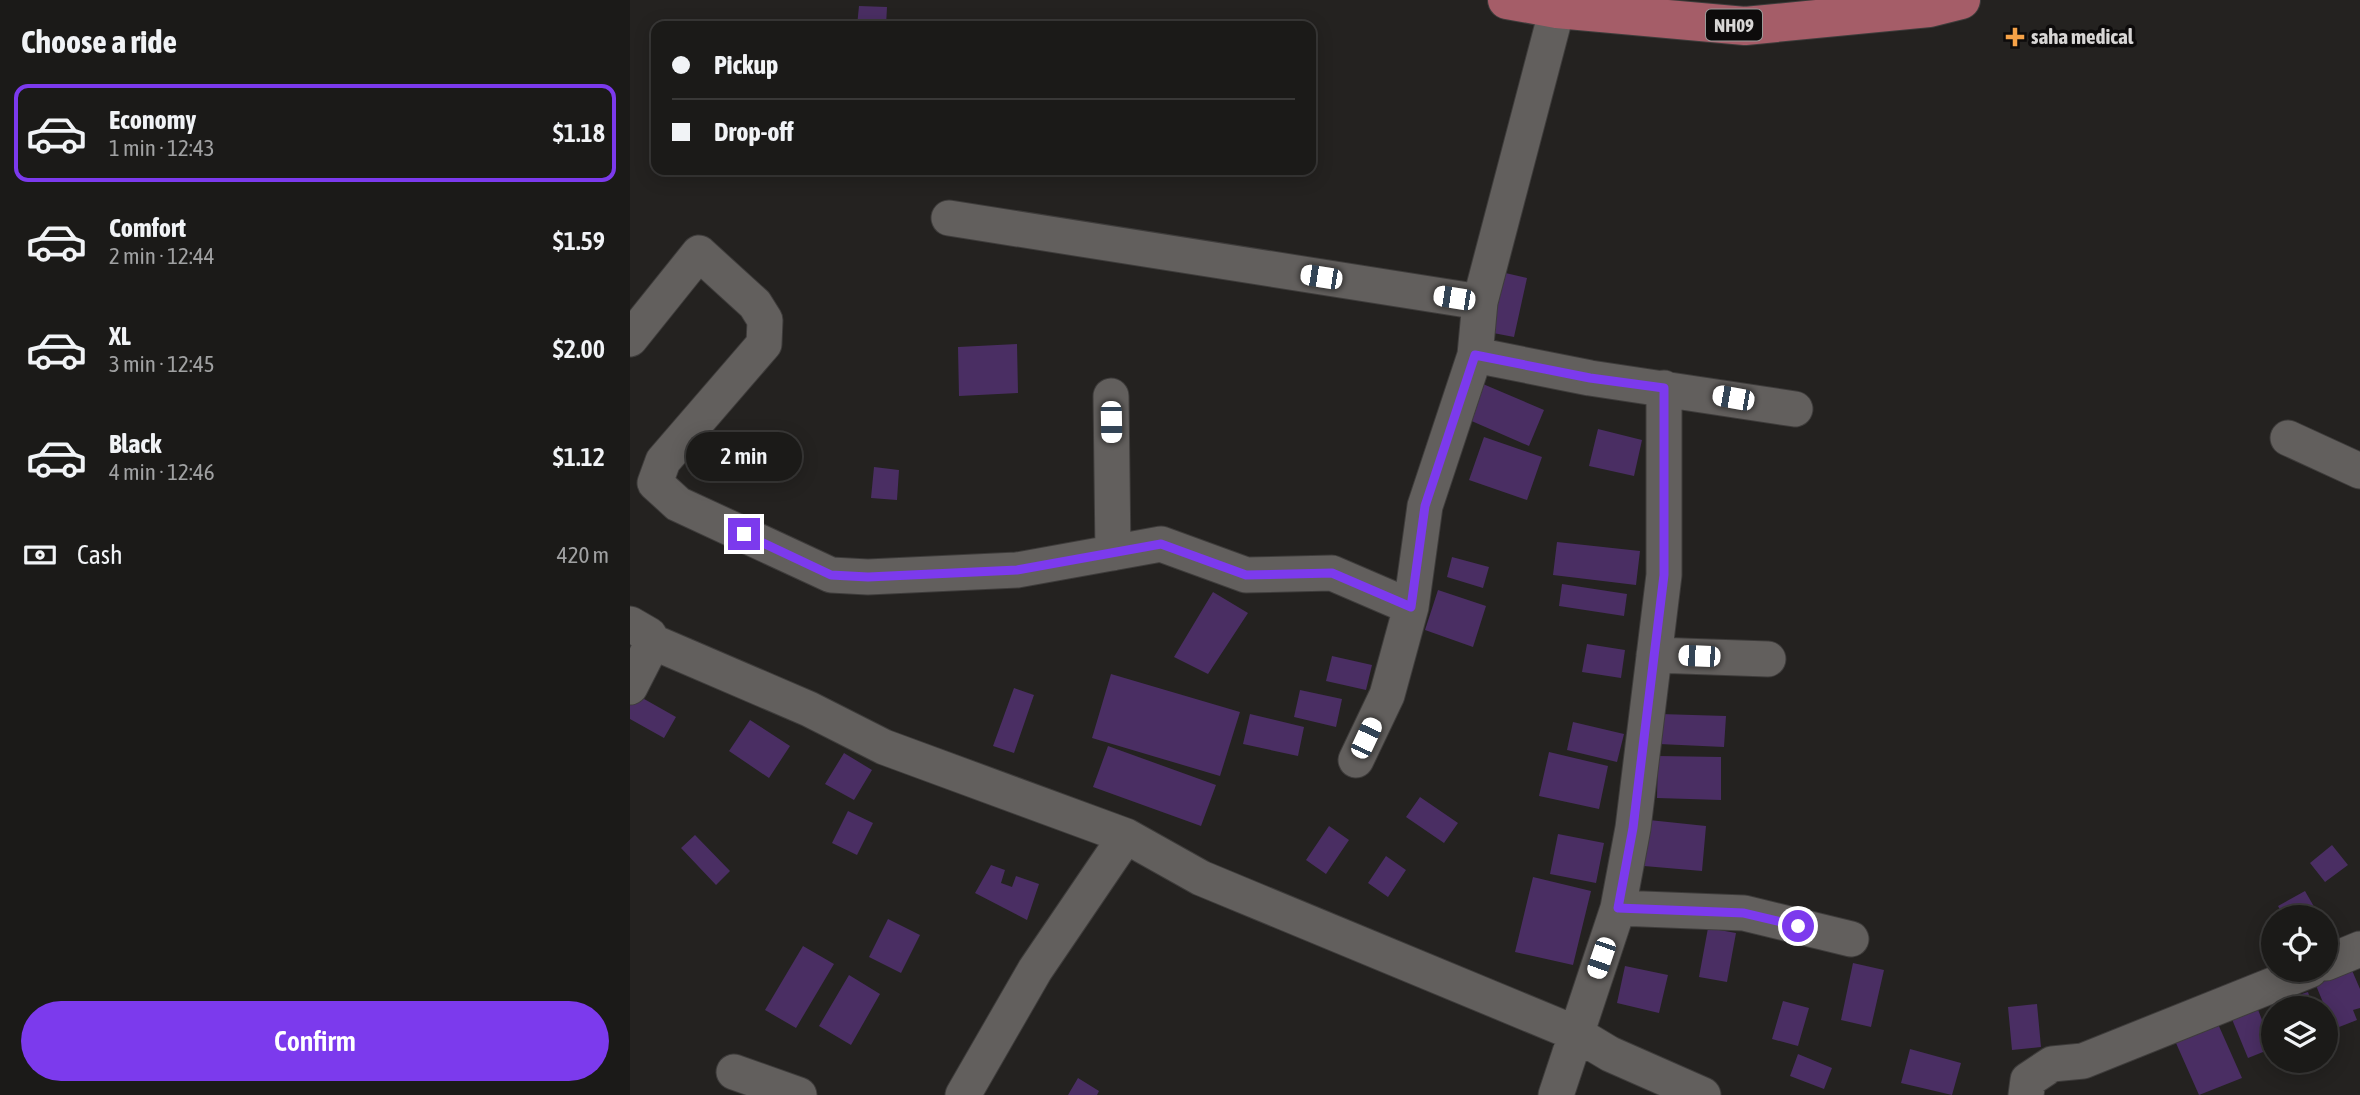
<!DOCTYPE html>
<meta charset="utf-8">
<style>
:root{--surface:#1b1a18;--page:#282725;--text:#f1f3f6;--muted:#a0a1a2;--line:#393837;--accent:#7c3aed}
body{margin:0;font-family:"Asap Condensed",sans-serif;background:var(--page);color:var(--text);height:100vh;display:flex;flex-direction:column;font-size:26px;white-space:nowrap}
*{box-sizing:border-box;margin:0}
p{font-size:23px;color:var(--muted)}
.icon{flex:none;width:38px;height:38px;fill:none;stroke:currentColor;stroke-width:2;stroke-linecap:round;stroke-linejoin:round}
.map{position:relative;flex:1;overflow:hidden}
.side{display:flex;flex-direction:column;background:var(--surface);width:630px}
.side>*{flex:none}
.banner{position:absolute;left:21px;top:21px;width:665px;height:154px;border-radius:14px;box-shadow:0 4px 18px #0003,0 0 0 2px var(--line);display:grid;align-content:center;height:154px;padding:0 21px;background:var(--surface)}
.buttons{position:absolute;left:1631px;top:905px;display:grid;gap:14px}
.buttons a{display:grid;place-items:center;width:77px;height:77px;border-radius:50%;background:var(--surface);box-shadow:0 4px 18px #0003,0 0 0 2px var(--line);font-size:35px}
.end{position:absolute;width:32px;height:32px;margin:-16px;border:9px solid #7c3aed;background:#fff;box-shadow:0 0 0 4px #fff}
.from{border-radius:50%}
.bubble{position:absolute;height:49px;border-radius:24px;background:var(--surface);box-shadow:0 4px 18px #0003,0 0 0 2px var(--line);font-size:23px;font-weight:600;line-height:49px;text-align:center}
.car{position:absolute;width:21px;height:42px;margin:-21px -10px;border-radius:9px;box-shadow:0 0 5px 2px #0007;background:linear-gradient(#fff 24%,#345 0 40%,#fff 0 76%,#345 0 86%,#fff 0)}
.banner b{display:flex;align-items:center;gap:24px;height:66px;font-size:26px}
.banner b+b{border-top:2px solid var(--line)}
.banner i{width:18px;height:18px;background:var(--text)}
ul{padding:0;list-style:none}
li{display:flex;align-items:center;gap:21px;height:98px;margin:0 14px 10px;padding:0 7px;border:4px solid transparent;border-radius:14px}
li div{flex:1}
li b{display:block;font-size:26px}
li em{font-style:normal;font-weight:600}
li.on{border-color:var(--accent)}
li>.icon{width:63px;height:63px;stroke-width:1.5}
h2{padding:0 21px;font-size:32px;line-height:84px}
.pay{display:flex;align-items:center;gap:18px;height:77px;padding:0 21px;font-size:26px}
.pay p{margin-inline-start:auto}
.button{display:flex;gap:14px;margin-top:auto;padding:14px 21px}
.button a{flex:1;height:80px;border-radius:42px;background:var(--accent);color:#fff;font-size:28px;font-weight:600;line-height:80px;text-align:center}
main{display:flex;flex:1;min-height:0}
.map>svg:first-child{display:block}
.building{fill:#4a2e63}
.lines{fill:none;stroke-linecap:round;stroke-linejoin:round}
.minor-casing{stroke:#3e3c3b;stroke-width:37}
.major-casing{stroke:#3e3c3b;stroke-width:40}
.minor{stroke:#625f5d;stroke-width:35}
.major{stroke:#a55d68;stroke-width:38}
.route{stroke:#7c3aed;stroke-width:9}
.poi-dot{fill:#f6a247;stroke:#0d0b0b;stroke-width:2.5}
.labels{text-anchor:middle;stroke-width:7;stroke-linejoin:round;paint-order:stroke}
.shield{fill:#0d0b0b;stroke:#9b9998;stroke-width:2}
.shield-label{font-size:19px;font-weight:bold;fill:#d8d6d5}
.poi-label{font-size:21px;font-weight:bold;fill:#d8d6d5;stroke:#0d0b0b;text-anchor:start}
</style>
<main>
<section class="side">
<h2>Choose a ride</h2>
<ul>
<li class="on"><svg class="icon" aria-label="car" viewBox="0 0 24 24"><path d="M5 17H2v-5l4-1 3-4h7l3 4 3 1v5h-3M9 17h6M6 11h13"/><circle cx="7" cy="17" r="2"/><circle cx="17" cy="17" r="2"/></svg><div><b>Economy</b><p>1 min · 12:43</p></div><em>$1.18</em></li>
<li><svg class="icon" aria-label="car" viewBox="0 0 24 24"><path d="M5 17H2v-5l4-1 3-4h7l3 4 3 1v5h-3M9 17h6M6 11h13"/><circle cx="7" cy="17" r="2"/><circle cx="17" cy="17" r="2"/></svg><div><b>Comfort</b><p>2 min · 12:44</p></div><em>$1.59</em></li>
<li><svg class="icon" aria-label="car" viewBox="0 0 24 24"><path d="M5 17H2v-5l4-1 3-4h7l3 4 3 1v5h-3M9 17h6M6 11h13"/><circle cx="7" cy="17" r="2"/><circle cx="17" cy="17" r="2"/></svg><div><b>XL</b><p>3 min · 12:45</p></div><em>$2.00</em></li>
<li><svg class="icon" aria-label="car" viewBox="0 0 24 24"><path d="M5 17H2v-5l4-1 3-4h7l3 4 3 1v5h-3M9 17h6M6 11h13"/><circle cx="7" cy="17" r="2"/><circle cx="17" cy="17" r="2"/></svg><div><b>Black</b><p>4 min · 12:46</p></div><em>$1.12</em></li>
</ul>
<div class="pay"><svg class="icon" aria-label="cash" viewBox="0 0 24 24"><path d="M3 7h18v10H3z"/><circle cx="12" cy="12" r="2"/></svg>Cash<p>420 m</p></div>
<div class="button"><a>Confirm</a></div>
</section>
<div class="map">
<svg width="1730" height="1095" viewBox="0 0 1730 1095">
<rect width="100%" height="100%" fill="#242220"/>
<path class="building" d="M229,6L257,7L256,26H227Z
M871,272L897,278L884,337L858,332Z
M387,344L388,393L329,396L328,347Z
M853,384L914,410L899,446L837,419Z
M968,429L1012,440L1004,476L959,466Z
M854,437L912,457L897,500L839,480Z
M244,467L269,470L267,500L241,498Z
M927,542L1010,551L1006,585L923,575Z
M822,557L859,567L853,588L817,577Z
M932,584L997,594L994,616L929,606Z
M808,590L856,606L843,647L795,630Z
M583,592L618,613L578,674L544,657Z
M957,644L995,650L991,678L952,672Z
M702,656L742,665L736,690L696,681Z
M481,674L610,712L590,776L462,738Z
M384,688L404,695L384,753L363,746Z
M670,690L712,699L706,727L664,717Z
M0,691L46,717L34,738L0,719Z
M620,714L674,727L668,756L613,744Z
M1030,714L1096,716L1094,747L1029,744Z
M120,720L160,746L139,778L99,751Z
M943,722L994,734L987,762L937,750Z
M478,746L586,785L571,826L463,787Z
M919,752L978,766L969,809L909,796Z
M214,753L242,770L224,800L195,784Z
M1028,756L1091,757V800L1027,798Z
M790,797L828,823L814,843L776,817Z
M218,811L243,823L227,855L202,843Z
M1019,820L1076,826L1072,871L1014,866Z
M699,826L719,840L696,874L676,860Z
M928,834L974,843L966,883L920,874Z
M65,835L100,871L86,885L51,848Z
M1702,845L1718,865L1695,882L1680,863Z
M756,856L776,870L758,897L738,883Z
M361,865L375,870L371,883L382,887L386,876L409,884L397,920L345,893Z
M903,877L961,891L943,965L885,952Z
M1675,891L1690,917H1654L1648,906Z
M258,919L290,935L271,973L239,957Z
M1078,928L1106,933L1097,982L1069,977Z
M173,946L204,964L166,1028L135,1010Z
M1223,963L1254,970L1241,1027L1211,1020Z
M995,966L1038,975L1029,1013L987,1003Z
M1721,968L1730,989V1008L1723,1010L1727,1020L1704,1029L1685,983Z
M219,975L250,994L221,1045L189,1026Z
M1678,992L1683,1008H1652L1650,1001Z
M1153,1001L1179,1008L1168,1046L1142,1039Z
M1625,1002L1643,1048L1618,1058L1599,1012Z
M1407,1004L1411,1047L1382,1050L1378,1007Z
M1588,1024L1612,1078L1569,1095L1546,1043Z
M1280,1049L1331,1063L1322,1095L1271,1083Z
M1168,1054L1202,1068L1194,1089L1160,1076Z
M448,1078L469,1091L467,1095H438Z"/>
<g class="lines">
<g class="minor-casing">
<path id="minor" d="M319,218L850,302
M0,339L69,253L125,304L135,320L134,344L33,461L25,483L48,504L201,575L238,577L387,570L531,544L616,575L702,573L781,607
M845,355L960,378L1165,409
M481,396L483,553
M1658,438L1730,471
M0,624L19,635L23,642L0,687
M23,642L179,709L254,747L496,836L571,878L945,1033L980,1054L1073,1095
M1024,655L1138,659
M726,760L757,695L781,607L795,506L845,355L850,302L927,9
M988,908L1114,913L1221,939
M1696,963L1730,949
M104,1072L169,1095
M333,1095L405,970L496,836
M926,1095L988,908L1003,828L1034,575V388
M1396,1095L1398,1080L1422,1064L1453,1061L1680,970"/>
</g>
<g class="major-casing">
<path id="major" d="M877,0L927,9L1115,26L1299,8L1331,0"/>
</g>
<use href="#minor" class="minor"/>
<use href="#major" class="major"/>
</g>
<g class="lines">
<path class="route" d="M114,534L201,575L238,577L387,570L531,544L616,575L702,573L781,607L795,506L845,355L960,378L1034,388V575L1003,828L988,908L1114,913L1168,926"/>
</g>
<path class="poi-dot" d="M1381.5 26.5h7v7h7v7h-7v7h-7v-7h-7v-7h7z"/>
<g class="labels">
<rect class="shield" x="1076" y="9.5" width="56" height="31" rx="5"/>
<g class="shield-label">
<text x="1104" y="32">NH09</text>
</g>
<g class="poi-label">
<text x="1401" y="44">saha medical</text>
</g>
</g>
</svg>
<div class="buttons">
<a><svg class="icon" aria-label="locate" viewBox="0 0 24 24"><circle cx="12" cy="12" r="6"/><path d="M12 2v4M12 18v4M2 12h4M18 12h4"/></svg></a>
<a><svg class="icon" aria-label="layers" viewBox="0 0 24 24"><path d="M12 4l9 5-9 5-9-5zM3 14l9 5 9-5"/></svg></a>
</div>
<i class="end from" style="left:1168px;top:926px"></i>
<i class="end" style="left:114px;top:534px"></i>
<div class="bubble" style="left:56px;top:432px;width:116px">2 min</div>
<i class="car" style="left:691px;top:277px;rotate:279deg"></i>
<i class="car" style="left:824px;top:298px;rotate:279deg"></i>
<i class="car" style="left:1103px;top:398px;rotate:280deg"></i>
<i class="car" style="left:481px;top:422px;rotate:179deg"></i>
<i class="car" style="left:1069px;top:656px;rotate:272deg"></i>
<i class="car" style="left:736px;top:738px;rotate:25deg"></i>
<i class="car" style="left:971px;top:958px;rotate:199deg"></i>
<div class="banner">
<b><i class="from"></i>Pickup</b>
<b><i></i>Drop-off</b>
</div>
</div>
</main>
